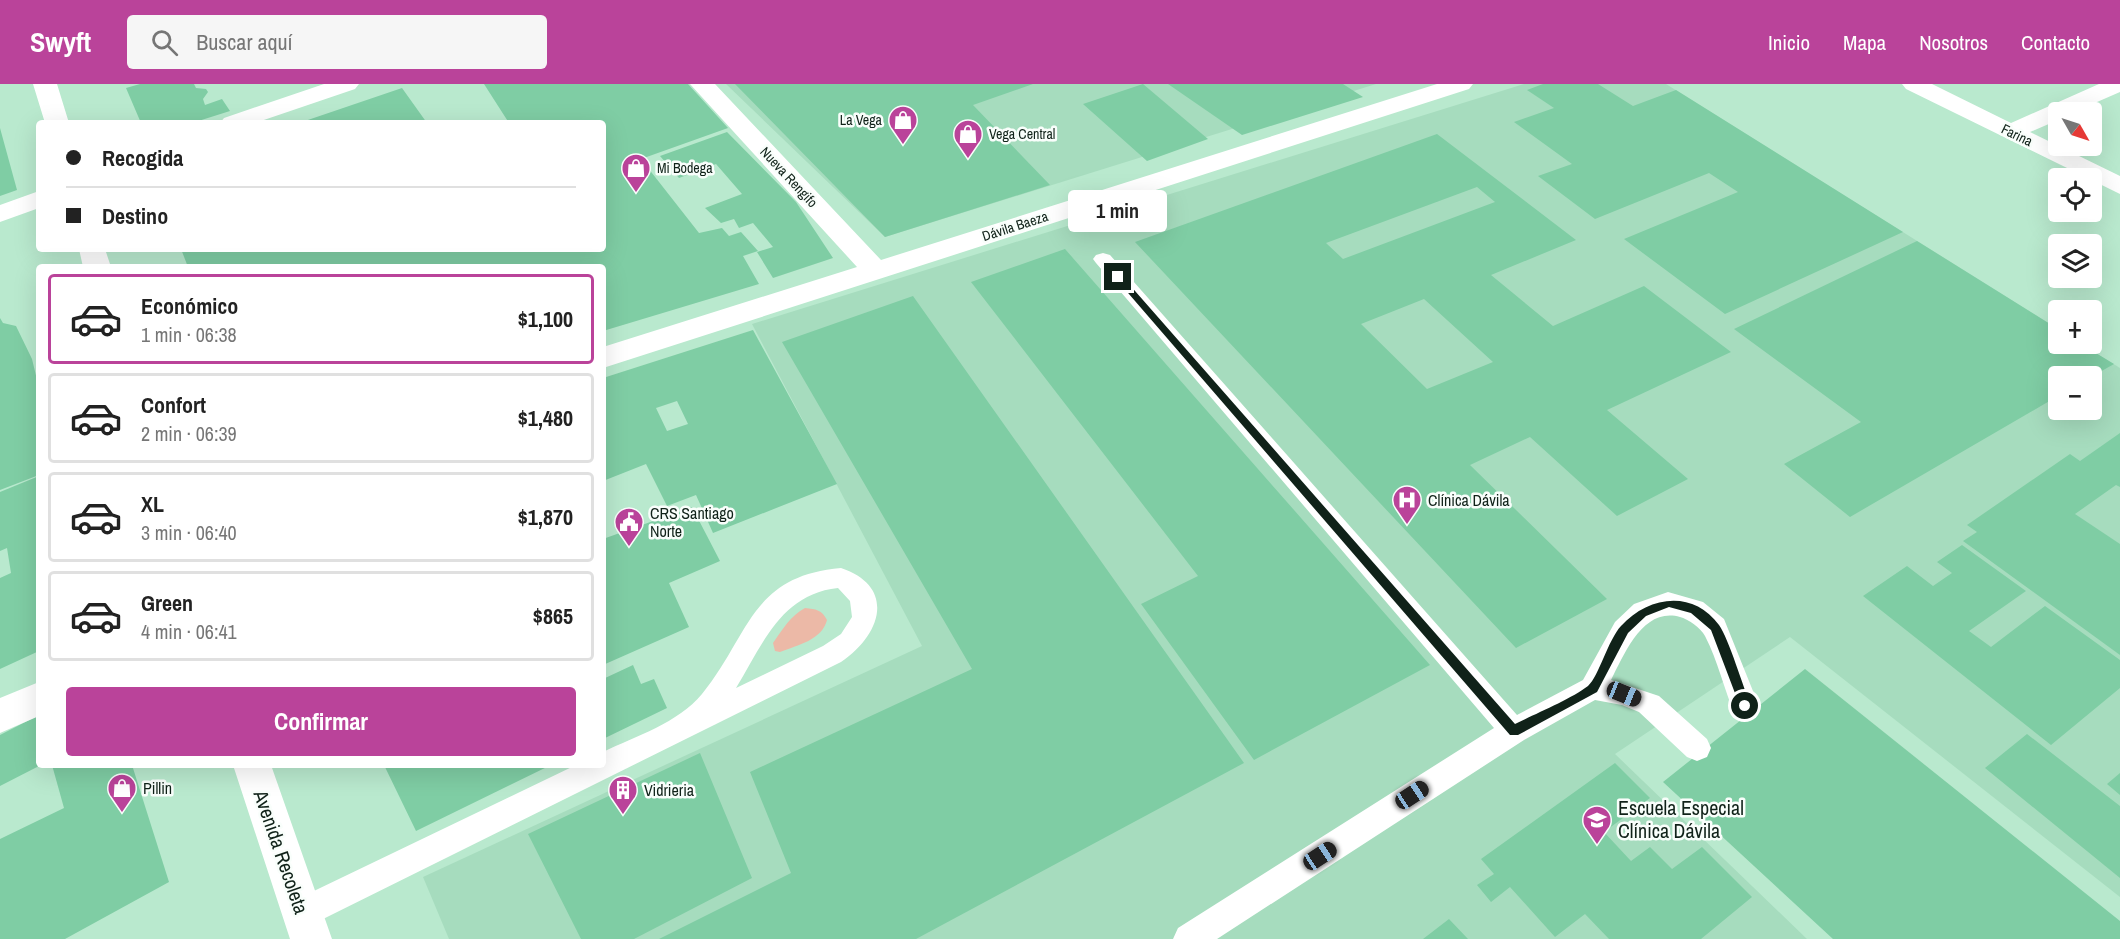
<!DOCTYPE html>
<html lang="es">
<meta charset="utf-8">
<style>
:root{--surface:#fff;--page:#f6f6f6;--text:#222;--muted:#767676;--line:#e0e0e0;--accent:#ba439a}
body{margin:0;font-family:"Archivo Narrow",sans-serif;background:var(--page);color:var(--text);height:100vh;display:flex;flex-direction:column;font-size:22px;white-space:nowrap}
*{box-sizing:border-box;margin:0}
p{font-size:20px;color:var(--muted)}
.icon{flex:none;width:33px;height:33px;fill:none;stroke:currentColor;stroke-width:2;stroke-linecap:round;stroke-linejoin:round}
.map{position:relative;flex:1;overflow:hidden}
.panel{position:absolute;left:36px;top:180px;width:570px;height:504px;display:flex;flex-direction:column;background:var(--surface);border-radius:6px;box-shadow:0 6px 24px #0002}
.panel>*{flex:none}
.banner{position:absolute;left:36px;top:36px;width:570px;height:132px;border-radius:6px;box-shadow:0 6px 24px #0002;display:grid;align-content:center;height:132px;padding:0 30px;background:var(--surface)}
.needle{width:39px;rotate:129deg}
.tools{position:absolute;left:2048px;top:18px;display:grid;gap:12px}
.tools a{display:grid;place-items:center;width:54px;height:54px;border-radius:6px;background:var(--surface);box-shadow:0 6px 24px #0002;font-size:30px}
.end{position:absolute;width:27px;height:27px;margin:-14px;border:8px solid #102219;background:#fff;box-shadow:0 0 0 3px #fff}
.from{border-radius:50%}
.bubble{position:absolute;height:42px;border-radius:6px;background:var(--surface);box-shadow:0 6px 24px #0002;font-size:20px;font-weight:800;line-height:42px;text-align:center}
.car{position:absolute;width:18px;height:36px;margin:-18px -9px;border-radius:8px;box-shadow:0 0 4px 2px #0007;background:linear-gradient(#222 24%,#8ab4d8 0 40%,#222 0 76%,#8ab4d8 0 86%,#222 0)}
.banner b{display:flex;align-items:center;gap:21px;height:57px;font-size:22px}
.banner b+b{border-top:2px solid var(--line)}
.banner i{width:15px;height:15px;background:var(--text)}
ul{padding:10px 0 0;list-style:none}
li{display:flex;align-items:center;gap:18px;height:90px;margin:0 12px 9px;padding:0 18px;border:3px solid var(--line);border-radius:6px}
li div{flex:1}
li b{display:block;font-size:22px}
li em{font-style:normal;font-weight:800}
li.on{border-color:var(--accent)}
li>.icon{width:54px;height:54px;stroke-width:1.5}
.action{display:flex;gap:12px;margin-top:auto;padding:12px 30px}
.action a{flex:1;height:69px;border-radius:6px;background:var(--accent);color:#fff;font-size:24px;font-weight:800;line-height:69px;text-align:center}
header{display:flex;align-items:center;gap:36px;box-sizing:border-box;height:84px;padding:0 30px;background:var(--accent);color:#fff}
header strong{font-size:28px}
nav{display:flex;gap:33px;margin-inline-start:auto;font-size:21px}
.search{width:420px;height:54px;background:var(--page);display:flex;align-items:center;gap:15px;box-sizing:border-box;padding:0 21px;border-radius:6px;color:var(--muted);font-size:22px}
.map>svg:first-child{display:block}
.built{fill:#a6dcbe;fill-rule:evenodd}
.green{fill:#ecb9a7}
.building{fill:#7fcda4;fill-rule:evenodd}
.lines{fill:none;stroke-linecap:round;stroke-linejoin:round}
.lane{fill:#fff;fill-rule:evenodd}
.street{fill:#fff;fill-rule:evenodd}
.primary{fill:#fff;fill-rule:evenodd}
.route{fill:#102219}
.labels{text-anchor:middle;stroke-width:5;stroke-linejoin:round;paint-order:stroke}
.far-poi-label{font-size:14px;fill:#102219;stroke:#f9fefb;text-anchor:start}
.far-street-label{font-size:14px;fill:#102219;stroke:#f9fefb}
.poi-label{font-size:16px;fill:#102219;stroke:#f9fefb;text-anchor:start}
.near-poi-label{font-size:20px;fill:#102219;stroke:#f9fefb;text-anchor:start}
.near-street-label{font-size:20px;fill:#102219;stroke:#f9fefb}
</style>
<header>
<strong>Swyft</strong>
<div class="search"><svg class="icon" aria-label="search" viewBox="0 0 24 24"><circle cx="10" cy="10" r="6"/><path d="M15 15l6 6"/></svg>Buscar aquí</div>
<nav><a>Inicio</a><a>Mapa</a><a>Nosotros</a><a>Contacto</a></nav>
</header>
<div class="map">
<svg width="2120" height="855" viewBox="0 0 2120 855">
<rect width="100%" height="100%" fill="#b9e9ce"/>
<path class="built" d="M726,0H1376L885,153Z
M1524,0H1666L2058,245V260H2081L2120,284V813L1790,553L1615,670L1807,855H449L423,793L922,562L752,240ZM2058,292H2091V326H2058Z"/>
<path class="green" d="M805,524C816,525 822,526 827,536C822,556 798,561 780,568L775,567L773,559C783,545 790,532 805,524Z"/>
<path class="building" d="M140,0H194L196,4L206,5L208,8L203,15L205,21L222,15L230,27L192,39H141L126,4Z
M484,0H688L728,44L641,75L699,149L722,144L729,152L741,148L758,167L743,172L759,200L603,247V183H188L181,165H603V39H509Z
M735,0H1033L973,21L1050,101L885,153Z
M1143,0L1208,55L1147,77L1083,20Z
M1168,0H1343L1363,13L1242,51Z
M1543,0H1598L1633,22L1676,6L1903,148L1725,230L1624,155L1738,108L1709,89L1595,135L1538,92L1572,80L1514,38L1554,24L1527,6Z
M402,4L427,39H299Z
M0,44L17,106L0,112Z
M727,48L796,118L833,174L773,194L757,168L773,163L753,139L739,144L734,135L721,139L705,124L742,110L716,80L679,94L660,72Z
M1437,50L1576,156L1491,191L1553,242L1644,202L1731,268L1607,326L1688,395L1617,432L1530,353L1470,381L1607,515L1516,564L1135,158ZM1477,103L1495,118L1343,175L1326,159ZM1424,215L1493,278L1427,305L1361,240Z
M1917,157L2058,245V260H2081L2114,280L2091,293L2058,292V312L1850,433L1784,380L1861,338L1734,245Z
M1065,165L1430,581L1254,676L1141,520L1198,492L971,198Z
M913,212L1244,679L916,855H659L791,789L750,688L972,585L782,258Z
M0,234L3,239L16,242L32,275L39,304V391L0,406Z
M753,246L837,400L713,449L696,411L667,422L646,380L603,397V294ZM677,317L688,340L667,347L656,324Z
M2120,349V403L2116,401L2075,430L2120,460V571L1963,457L1977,448L1967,441L2070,370L2080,377Z
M39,392V567L0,585V494L11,489L7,464L0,467V408Z
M692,423L720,477L669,499L689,543L603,581V455Z
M1962,461L2026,507L1969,547L1991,563L2045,522L2120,576V604L2051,661L1863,512L1907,482L1933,502L1952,489L1937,478Z
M633,581L641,600L654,595L667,624L603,655V595Z
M1805,585L2120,837V855H1833L1663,698Z
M39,631V682L0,702V651Z
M2027,650L2120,722V794L1985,684Z
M700,669L752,794L634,855H581L528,750Z
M1615,679L1650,714L1604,748L1631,777L1650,763L1672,785L1702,763L1752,813L1701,855H1609L1585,830L1555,853L1510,803L1491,818L1477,801L1494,790L1481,775Z
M52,681H132L169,798L65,855H0V755L64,724Z
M384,681H551L416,747Z
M2120,689V711L2107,700Z
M1449,835L1468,855H1423Z"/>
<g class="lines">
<path class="lane" d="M1103,169L1110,171L1517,631L1583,596L1615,538L1634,520L1668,508L1703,518L1724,535L1759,622L1755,631L1745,634L1735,631C1724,605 1718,577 1705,552C1701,544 1688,535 1680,533C1643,523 1625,569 1611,596L1659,612L1707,655L1711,664L1707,673L1697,677L1687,673L1639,628L1622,621L1595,616L1524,656L1217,855H1173L1178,844L1494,644L1096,179L1093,175L1096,171Z
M841,484C897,503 881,551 841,578L313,840L302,844L291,840L287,829L291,818L576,681H603V668C636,652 678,639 702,610C750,551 750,492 841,484ZM838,504L850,517L852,533L841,550L823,562L736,604C763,560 781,510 838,504Z"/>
<path class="street" d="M324,0H359L355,5L255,39H220L224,34Z
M690,0H715L881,176L1437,0H1473L1469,5L603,284V263L857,183Z
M1902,0H1932L2011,39L2099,0H2120V8L2074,28H2058V36L2030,48L2120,92V110L1906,5Z
M39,107V124L0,138V121Z
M39,598V632L0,649V614Z"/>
<path class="primary" d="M33,0H57L69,39H45Z
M79,165H105L111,183H83Z
M233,681H271L332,855H290Z"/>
</g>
<path class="route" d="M1116,191H1121L1515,640C1535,630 1571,615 1588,602C1599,592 1608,556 1621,542C1648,512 1693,505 1719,541C1729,555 1743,603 1751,622L1749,625H1741L1711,546L1691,529L1669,523L1646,532L1628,549L1597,608L1518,651H1510L1116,195Z"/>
<defs>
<g id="shop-pin" transform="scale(1.5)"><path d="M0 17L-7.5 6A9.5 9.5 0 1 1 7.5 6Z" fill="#ba439a" stroke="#f9fefb"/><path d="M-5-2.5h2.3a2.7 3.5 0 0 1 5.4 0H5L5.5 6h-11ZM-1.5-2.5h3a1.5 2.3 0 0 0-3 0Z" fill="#fff"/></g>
<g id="hospital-pin" transform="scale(1.5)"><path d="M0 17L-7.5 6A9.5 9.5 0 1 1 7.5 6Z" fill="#ba439a" stroke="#f9fefb"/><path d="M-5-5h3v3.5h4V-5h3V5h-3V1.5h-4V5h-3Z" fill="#fff"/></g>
<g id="civic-pin" transform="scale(1.5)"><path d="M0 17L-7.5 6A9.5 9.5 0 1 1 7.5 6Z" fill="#ba439a" stroke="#f9fefb"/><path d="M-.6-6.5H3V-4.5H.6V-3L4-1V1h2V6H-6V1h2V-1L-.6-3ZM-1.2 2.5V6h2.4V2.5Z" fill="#fff"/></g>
<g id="building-pin" transform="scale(1.5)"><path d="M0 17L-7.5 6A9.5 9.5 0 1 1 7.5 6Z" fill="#ba439a" stroke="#f9fefb"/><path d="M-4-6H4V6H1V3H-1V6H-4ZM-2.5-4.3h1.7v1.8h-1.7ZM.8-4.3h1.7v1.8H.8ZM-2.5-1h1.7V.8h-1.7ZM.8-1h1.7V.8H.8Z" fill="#fff"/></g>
<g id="school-pin" transform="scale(1.5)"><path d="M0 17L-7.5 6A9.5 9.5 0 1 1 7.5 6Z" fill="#ba439a" stroke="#f9fefb"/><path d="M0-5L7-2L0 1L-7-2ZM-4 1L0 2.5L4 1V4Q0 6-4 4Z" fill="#fff"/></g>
</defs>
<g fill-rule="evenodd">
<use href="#shop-pin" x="903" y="36"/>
<use href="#shop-pin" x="968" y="50"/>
<use href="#shop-pin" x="636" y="84"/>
<use href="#hospital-pin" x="1407" y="416"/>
<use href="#civic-pin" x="629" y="438"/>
<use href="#shop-pin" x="122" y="704"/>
<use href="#building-pin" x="623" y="706"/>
<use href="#school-pin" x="1597" y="736"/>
</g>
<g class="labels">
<g class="far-poi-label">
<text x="882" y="41" text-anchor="end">La Vega</text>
<text x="989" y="55">Vega Central</text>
<text x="657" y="89">Mi Bodega</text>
</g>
<g class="far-street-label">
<text transform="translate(2017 51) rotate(26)" y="5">Farina</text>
<text transform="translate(789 93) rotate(47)" y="5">Nueva Rengifo</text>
<text transform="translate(1015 142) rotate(-18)" y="5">Dávila Baeza</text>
</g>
<g class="poi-label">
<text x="1428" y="422">Clínica Dávila</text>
<text x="650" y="435">CRS Santiago<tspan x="650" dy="18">Norte</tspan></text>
<text x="143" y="710">Pillin</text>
<text x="644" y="712">Vidrieria</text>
</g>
<g class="near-poi-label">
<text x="1618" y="731">Escuela Especial<tspan x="1618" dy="23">Clínica Dávila</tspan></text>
</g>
<g class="near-street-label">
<text transform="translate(281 768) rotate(71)" y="7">Avenida Recoleta</text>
</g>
</g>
</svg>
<div class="tools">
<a><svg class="needle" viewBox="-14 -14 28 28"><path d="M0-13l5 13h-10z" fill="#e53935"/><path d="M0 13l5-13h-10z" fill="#767676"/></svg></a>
<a><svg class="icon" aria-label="locate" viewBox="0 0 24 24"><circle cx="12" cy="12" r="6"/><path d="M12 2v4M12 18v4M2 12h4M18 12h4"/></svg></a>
<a><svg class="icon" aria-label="layers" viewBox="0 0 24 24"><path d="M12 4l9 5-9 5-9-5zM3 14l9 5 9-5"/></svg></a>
<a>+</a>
<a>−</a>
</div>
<i class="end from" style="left:1745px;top:622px"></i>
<i class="end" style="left:1118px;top:193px"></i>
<div class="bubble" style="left:1068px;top:106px;width:99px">1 min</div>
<i class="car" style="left:1624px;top:610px;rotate:112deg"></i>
<i class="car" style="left:1412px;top:711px;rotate:57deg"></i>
<i class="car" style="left:1320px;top:772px;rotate:57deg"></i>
<div class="banner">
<b><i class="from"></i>Recogida</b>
<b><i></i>Destino</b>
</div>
<section class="panel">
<ul>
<li class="on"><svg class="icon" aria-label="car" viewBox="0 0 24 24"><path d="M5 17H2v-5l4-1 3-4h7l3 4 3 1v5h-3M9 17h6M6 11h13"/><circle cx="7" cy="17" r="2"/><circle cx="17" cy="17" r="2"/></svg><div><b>Económico</b><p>1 min · 06:38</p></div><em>$1,100</em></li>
<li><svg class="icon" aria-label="car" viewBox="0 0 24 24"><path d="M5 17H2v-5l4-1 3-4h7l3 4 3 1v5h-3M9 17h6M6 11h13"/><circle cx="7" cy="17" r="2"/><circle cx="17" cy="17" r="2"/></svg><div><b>Confort</b><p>2 min · 06:39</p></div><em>$1,480</em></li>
<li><svg class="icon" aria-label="car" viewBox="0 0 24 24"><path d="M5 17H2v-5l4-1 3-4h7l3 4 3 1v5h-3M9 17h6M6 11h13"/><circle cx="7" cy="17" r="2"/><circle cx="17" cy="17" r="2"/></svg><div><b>XL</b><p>3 min · 06:40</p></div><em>$1,870</em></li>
<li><svg class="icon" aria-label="car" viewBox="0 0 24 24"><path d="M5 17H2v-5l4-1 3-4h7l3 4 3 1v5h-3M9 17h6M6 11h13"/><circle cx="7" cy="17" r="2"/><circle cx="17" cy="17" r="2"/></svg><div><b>Green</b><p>4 min · 06:41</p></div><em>$865</em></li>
</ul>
<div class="action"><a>Confirmar</a></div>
</section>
</div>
